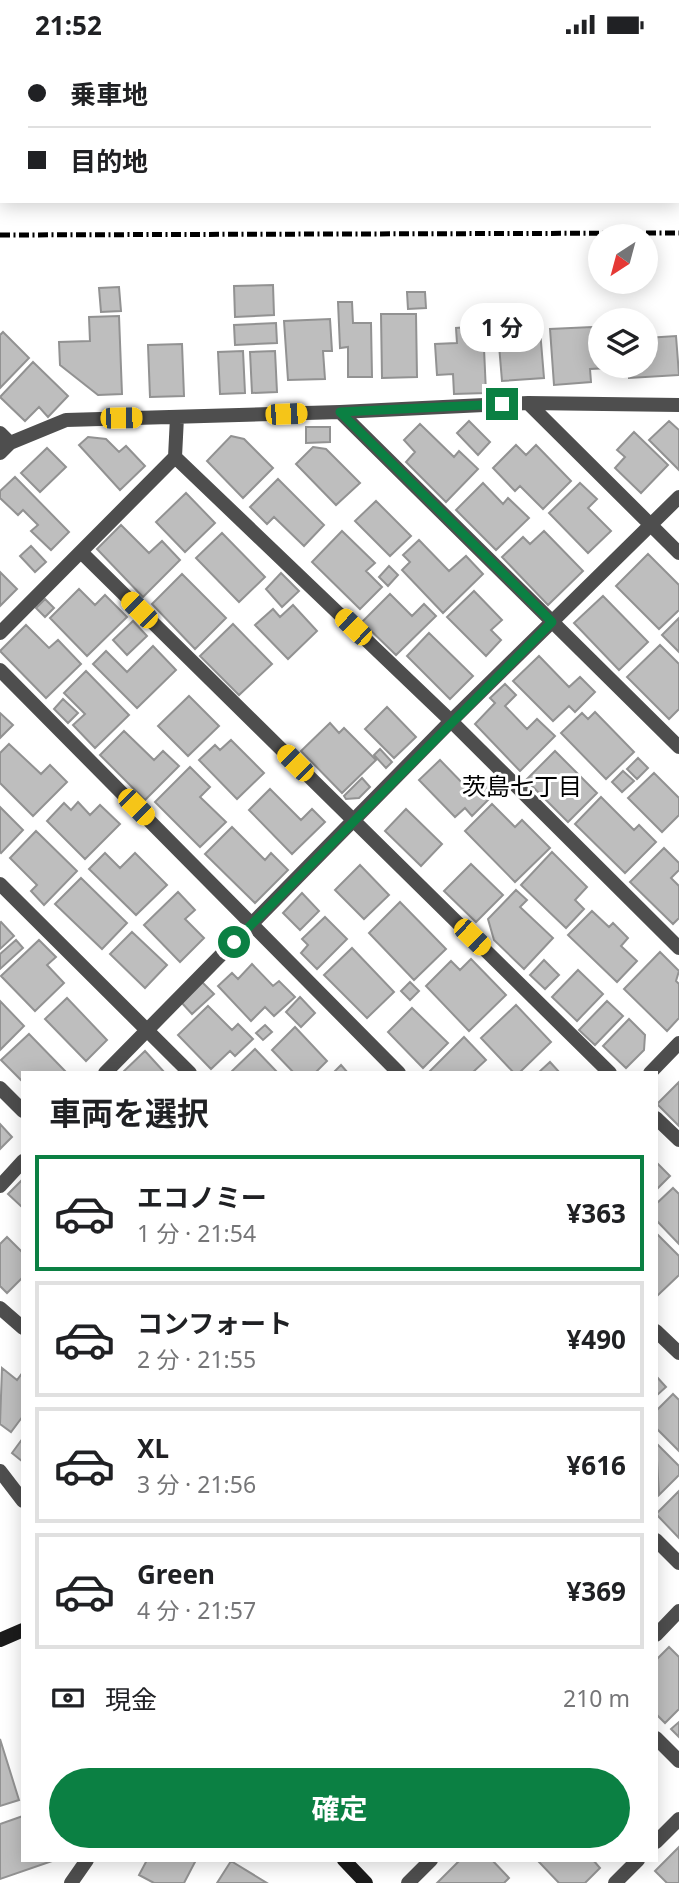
<!DOCTYPE html>
<html lang="ja">
<meta charset="utf-8">
<style>
:root{--surface:#fff;--page:#f2f2f2;--text:#202124;--muted:#757577;--line:#e0e0e0;--accent:#0b8043}
body{margin:0;font-family:"Noto Sans","Noto Sans JP",sans-serif;background:var(--page);color:var(--text);height:100vh;display:flex;flex-direction:column;font-size:26px;white-space:nowrap}
*{box-sizing:border-box;margin:0}
p{font-size:23px;color:var(--muted)}
.icon{flex:none;width:38px;height:38px;fill:none;stroke:currentColor;stroke-width:2;stroke-linecap:round;stroke-linejoin:round}
.map{position:relative;flex:1;overflow:hidden}
.side{position:absolute;left:21px;top:1022px;width:637px;height:791px;display:flex;flex-direction:column;background:var(--surface);border-radius:0px;box-shadow:0 4px 18px #0003}
.side>*{flex:none}
.top-card{position:absolute;left:0px;top:0px;width:679px;height:154px;box-shadow:0 4px 18px #0003;display:grid;align-content:center;height:154px;padding:0 28px;background:var(--surface)}
.needle{width:46px;rotate:216deg}
.tools{position:absolute;left:588px;top:175px;display:grid;gap:14px}
.tools a{display:grid;place-items:center;width:70px;height:70px;border-radius:50%;background:var(--surface);box-shadow:0 4px 18px #0003;font-size:35px}
.end{position:absolute;width:32px;height:32px;margin:-16px;border:9px solid #0b8043;background:#fff;box-shadow:0 0 0 4px #fff}
.from{border-radius:50%}
.bubble{position:absolute;height:49px;border-radius:24px;background:var(--surface);box-shadow:0 4px 18px #0003;font-size:23px;font-weight:700;line-height:49px;text-align:center}
.car{position:absolute;width:21px;height:42px;margin:-21px -10px;border-radius:9px;box-shadow:0 0 5px 2px #0007;background:linear-gradient(#f5c518 24%,#345 0 40%,#f5c518 0 76%,#345 0 86%,#f5c518 0)}
.top-card b{display:flex;align-items:center;gap:24px;height:66px;font-size:26px}
.top-card b+b{border-top:2px solid var(--line)}
.top-card i{width:18px;height:18px;background:var(--text)}
ul{padding:0;list-style:none}
li{display:flex;align-items:center;gap:21px;height:116px;margin:0 14px 10px;padding:0 14px;border:4px solid var(--line);border-radius:0px}
li div{flex:1}
li b{display:block;font-size:26px}
li em{font-style:normal;font-weight:700}
li.active{border-color:var(--accent)}
li>.icon{width:63px;height:63px;stroke-width:1.5}
h2{padding:0 28px;font-size:32px;line-height:84px}
.pay{display:flex;align-items:center;gap:18px;height:77px;padding:0 28px;font-size:26px}
.pay p{margin-inline-start:auto}
.primary-button{display:flex;gap:14px;margin-top:auto;padding:14px 28px}
.primary-button a{flex:1;height:80px;border-radius:42px;background:var(--accent);color:#fff;font-size:28px;font-weight:700;line-height:80px;text-align:center}
.status{display:flex;justify-content:space-between;align-items:center;height:49px;padding:0 35px;background:var(--surface);direction:ltr}
.status svg{height:19px;fill:currentColor}
.map>svg:first-child{display:block}
.green{fill:#d5d5d5}
.building{fill:#bebebe;stroke:#929292;stroke-width:2}
.lines{fill:none;stroke-linecap:round;stroke-linejoin:round}
.path{stroke:#707070;stroke-width:4.5;stroke-dasharray:2 3.5;stroke-linecap:butt}
.lane{stroke:#4e4e4e;stroke-width:14}
.street{stroke:#4e4e4e;stroke-width:14}
.secondary{stroke:#1b1b1b;stroke-width:14}
.rail{stroke:#000;stroke-width:5;stroke-dasharray:10 3.5 2 3.5;stroke-linecap:butt}
.route{stroke:#0b8043;stroke-width:9}
.labels{text-anchor:middle;stroke-width:6;stroke-linejoin:round;paint-order:stroke}
.neighbourhood-label{font-size:24px;fill:#000;stroke:#fff}
</style>
<div class="status"><b>21:52</b><svg viewBox="0 0 49 12"><path d="M0 12V9h3v3zM5 12V6h3v6zM10 12V3h3v9zM15 12V0h3v12zM26 1h20v11H26zM47 4h2v5h-2z"/></svg></div>
<div class="map">
<svg width="679" height="1834" viewBox="0 0 679 1834">
<rect width="100%" height="100%" fill="#fff"/>
<path class="green" d="M400,0H518L520,2H401Z"/>
<path class="building" d="M136,0H160L162,2H134Z
M631,0H658L660,2H630Z
M0,5L2,6L0,37Z
M0,74L2,75V106L0,105Z
M273,236L274,266L235,268L234,237Z
M119,238L121,262L101,263L99,239Z
M407,243H425L426,259L408,260Z
M338,253H352L353,274H371L372,328H348V298L340,299Z
M610,263H621L622,271H611Z
M381,265H416L417,328L382,329Z
M119,267L122,345L98,346L60,316L59,293L90,292L89,268Z
M330,270L332,302H323L325,330L288,331L284,272Z
M276,274L277,294L235,296L234,276Z
M483,277L486,344L454,345L453,325L437,326L435,295L457,294L456,279Z
M592,278L593,295H600V317L610,319L590,320L591,333L554,336L550,280Z
M540,281L544,329L502,332L498,284Z
M3,283L29,309L0,339V286Z
M676,287L679,326L629,329V317H646V289Z
M182,295L184,347L150,348L148,296Z
M243,302L245,344L220,345L218,303Z
M275,302L277,343L252,344L250,303Z
M33,313L68,347L48,368L39,358L25,372L0,348Z
M469,372L490,393L478,406L457,384Z
M669,372L679,381V421L649,391Z
M420,375L454,408L459,402L478,420L446,453L406,413L415,403L404,391Z
M306,378H330V393L306,394Z
M634,383L668,416L641,444L615,419L625,408L617,401Z
M231,387L244,390L273,419L243,449L207,412Z
M88,388L106,390L119,403L126,397L145,417L120,441L79,396Z
M516,396L526,406L536,396L571,432L543,460L520,437L515,442L493,419Z
M313,398L326,400L360,434L336,456L296,415Z
M47,399L66,418L40,443L21,424Z
M15,428L69,483L51,501L31,482L38,476L23,461L18,466L0,449V442Z
M278,430L324,476L304,497L274,468L267,475L250,458Z
M483,434L503,455L508,449L529,469L496,501L456,461Z
M580,434L597,450L588,459L611,482L588,504L549,464Z
M186,444L215,474L185,503L156,473Z
M376,452L411,487L390,507L355,472Z
M121,476L149,504L162,492L180,511L143,548L97,500Z
M342,482L375,514L366,522L382,538L360,560L312,513Z
M544,482L583,522L548,556L502,508L523,488L530,495Z
M222,484L265,528L239,553L196,509Z
M419,491L449,522L466,507L483,525L443,564L402,521L410,513L403,506Z
M31,497L46,513L35,523L20,507Z
M648,505L679,536V561L659,580L616,537Z
M389,517L398,526L388,537L379,528Z
M0,523L17,540L0,557Z
M281,524L299,542L282,558L266,540Z
M182,525L226,569L195,600L152,555Z
M79,540L95,556L105,546L127,568L87,607L50,569Z
M474,542L502,571L491,581L501,591L486,607L447,568Z
M390,545L412,567L424,555L436,567L396,606L362,573Z
M603,547L648,593L619,621L574,574Z
M45,550L54,559L45,568L36,559Z
M293,556L317,582L288,610L255,576L273,560L280,568Z
M679,569V603L662,586Z
M133,572L147,587L127,606L113,591Z
M233,575L272,615L239,646L200,607Z
M26,576L49,599L58,591L81,615L46,649L0,602Z
M429,584L473,627L450,650L407,607Z
M660,596L679,615V660L669,670L627,628Z
M153,597L176,621L137,659L93,615L106,602L127,623Z
M539,607L569,638L580,628L595,643L575,663L569,657L553,672L513,632Z
M86,622L129,666L95,699L73,676L85,665L64,644Z
M505,635L516,646L505,657L527,680L537,670L555,687L520,722L475,675L495,654L490,649Z
M189,647L219,677L188,707L158,677Z
M63,650L78,664L68,674L54,660Z
M387,658L416,688L394,709L365,680Z
M595,663L634,703L606,730L561,684L582,664L588,670Z
M0,664L13,676L0,689Z
M330,674L339,684L344,679L376,711L342,744L301,702Z
M124,682L154,711L163,702L179,717L145,751L100,706Z
M231,691L264,724L237,750L199,711L215,696L220,701Z
M9,695L41,725L50,716L67,733L33,767L0,734V704Z
M380,700L392,713L386,719L374,706Z
M555,702L597,744L568,773L526,731Z
M638,709L648,719L637,730L627,720Z
M440,711L472,744L489,728L500,739L472,767L465,759L455,768L419,731Z
M190,718L210,738L200,748L226,773L200,798L155,753Z
M623,722L634,732L622,743L612,733Z
M654,724L679,749V766L662,783L628,749Z
M362,729L370,738L359,749L346,750L344,747Z
M270,740L301,771L312,760L325,773L292,805L249,761Z
M601,748L634,781L639,776L656,793L625,824L575,775Z
M78,753L90,766L100,756L120,775L85,810L47,772L64,754L71,761Z
M492,755L515,778L522,771L550,799L515,833L465,782Z
M0,758L23,781L1,804L0,803Z
M406,760L442,795L421,817L385,782Z
M232,778L265,811L271,804L288,821L255,854L205,805Z
M36,782L77,822L44,856L31,842L37,836L10,809Z
M664,799L679,814V821L671,829L679,837V869L673,875L630,833Z
M552,803L587,838L575,851L584,860L566,879L521,836Z
M105,804L120,819L135,804L167,836L136,866L89,820Z
M471,815L503,846L476,873L444,842Z
M360,816L389,846L364,870L335,841Z
M81,829L127,874L102,900L55,855Z
M516,841L527,851L520,858L553,889L524,920L494,891L488,870Z
M178,843L195,861L185,870L204,889L180,913L144,876Z
M302,844L319,862L300,881L283,864Z
M400,853L446,900L414,931L369,884Z
M592,862L609,878L613,874L628,889L621,897L637,912L617,933L568,886Z
M325,868L347,890L317,920L301,904L308,896L302,890Z
M1,873L14,887L0,900V874Z
M132,883L167,916L145,939L110,905Z
M16,891L23,899L0,920V905Z
M39,891L56,908L47,916L64,934L35,962L1,927Z
M352,899L394,943L367,969L324,926Z
M660,903L679,922L676,932L679,935V969L667,982L624,940Z
M471,910L506,946L469,982L426,937L451,912L460,921Z
M544,911L559,926L545,940L530,926Z
M252,915L273,937L279,932L295,948L274,967L265,958L251,972L218,937L232,924L238,930Z
M578,921L603,945L577,972L552,948Z
M202,933L214,945L192,965L181,953Z
M410,933L419,942L410,951L401,942Z
M300,948L315,964L301,978L286,963Z
M67,949L107,991L86,1012L45,970Z
M0,952L24,977L0,1001Z
M607,952L623,967L595,996L579,981Z
M516,956L551,993L519,1024H514L481,989Z
M208,957L232,981L238,975L253,990L235,1007L230,1002L211,1020L178,986Z
M412,959L448,994L423,1019L388,983Z
M629,970L645,986L644,1001L626,1019L603,997Z
M265,976L272,983L263,991L256,984Z
M295,978L327,1012L315,1024H294L272,1001Z
M29,985L67,1024H23V1033L1,1011Z
M464,988L486,1011L472,1024H428Z
M255,1000L278,1024H230Z
M145,1002L165,1024H122Z
M550,1013L560,1024H538Z
M341,1016L348,1024H333Z
M679,1033V1077L657,1055Z
M0,1075L12,1088L0,1100Z
M656,1113L670,1127L656,1141Z
M23,1130V1159L8,1145Z
M673,1139L679,1145V1195L656,1171V1155Z
M656,1184L679,1207V1226L656,1248Z
M7,1188L23,1204V1228L7,1244L0,1237V1195Z
M2,1319L17,1331L23,1323V1367L11,1383L0,1375Z
M656,1327L666,1338L656,1347Z
M673,1345L679,1351V1402L656,1379V1362Z
M23,1389V1413L12,1404Z
M656,1394L679,1417V1426L659,1446Z
M679,1442V1489L656,1465Z
M669,1598L679,1608V1660L665,1674L656,1665V1611Z
M679,1673V1688L671,1680Z
M0,1690L19,1751L0,1757Z
M23,1767V1811H55L0,1830V1775Z
M679,1798V1834H667L655,1822Z
M147,1811H191L195,1813L184,1834H154L139,1826Z
M460,1811H492L509,1829L504,1834H437Z
M593,1811L600,1819L585,1834H559L538,1812Z
M231,1812L267,1834H217Z"/>
<g class="lines">
<path class="path" d="M449,0L451,2"/>
<path class="lane" d="M568,0L570,2
M677,97L679,98"/>
<path class="street" d="M69,0L71,2
M350,0L352,2
M382,2L383,0
M0,115H2
M677,120H679
M528,354L679,356
M340,363L679,698
M177,368L175,408L451,672L679,899
M0,384L10,394L66,371L340,363L528,354L679,504
M0,404L10,394
M81,503L610,1024
M0,584L175,408
M0,621L399,1024
M0,835L190,1024
M105,1024L451,672L679,448
M650,1024L679,994
M0,1039L23,1062
M656,1069L679,1091
M0,1137L23,1112
M0,1259L23,1279
M656,1282L679,1304
M0,1422L23,1452
M656,1491L679,1514
M656,1586L679,1562
M656,1689L679,1712
M656,1793L679,1770
M71,1834L87,1811
M408,1834L431,1811
M615,1834L638,1811"/>
<path class="secondary" d="M0,1591L23,1581
M344,1811L366,1834"/>
<path class="rail" d="M0,186L679,184"/>
</g>
<g class="lines">
<path class="route" d="M234,893L552,573L340,363L502,355"/>
</g>
<g class="labels">
<g class="neighbourhood-label">
<text x="522" y="746">茨島七丁目</text>
</g>
</g>
</svg>
<div class="tools">
<a><svg class="needle" viewBox="-14 -14 28 28"><path d="M0-13l5 13h-10z" fill="#e53935"/><path d="M0 13l5-13h-10z" fill="#757577"/></svg></a>
<a><svg class="icon" aria-label="layers" viewBox="0 0 24 24"><path d="M12 4l9 5-9 5-9-5zM3 14l9 5 9-5"/></svg></a>
</div>
<i class="end from" style="left:234px;top:893px"></i>
<i class="end" style="left:502px;top:355px"></i>
<div class="bubble" style="left:460px;top:254px;width:84px">1 分</div>
<i class="car" style="left:286px;top:365px;rotate:88deg"></i>
<i class="car" style="left:121px;top:369px;rotate:89deg"></i>
<i class="car" style="left:139px;top:561px;rotate:315deg"></i>
<i class="car" style="left:353px;top:578px;rotate:314deg"></i>
<i class="car" style="left:295px;top:714px;rotate:315deg"></i>
<i class="car" style="left:136px;top:758px;rotate:135deg"></i>
<i class="car" style="left:472px;top:888px;rotate:134deg"></i>
<div class="top-card">
<b><i class="from"></i>乗車地</b>
<b><i></i>目的地</b>
</div>
<section class="side">
<h2>車両を選択</h2>
<ul>
<li class="active"><svg class="icon" aria-label="car" viewBox="0 0 24 24"><path d="M5 17H2v-5l4-1 3-4h7l3 4 3 1v5h-3M9 17h6M6 11h13"/><circle cx="7" cy="17" r="2"/><circle cx="17" cy="17" r="2"/></svg><div><b>エコノミー</b><p>1 分 · 21:54</p></div><em>¥363</em></li>
<li><svg class="icon" aria-label="car" viewBox="0 0 24 24"><path d="M5 17H2v-5l4-1 3-4h7l3 4 3 1v5h-3M9 17h6M6 11h13"/><circle cx="7" cy="17" r="2"/><circle cx="17" cy="17" r="2"/></svg><div><b>コンフォート</b><p>2 分 · 21:55</p></div><em>¥490</em></li>
<li><svg class="icon" aria-label="car" viewBox="0 0 24 24"><path d="M5 17H2v-5l4-1 3-4h7l3 4 3 1v5h-3M9 17h6M6 11h13"/><circle cx="7" cy="17" r="2"/><circle cx="17" cy="17" r="2"/></svg><div><b>XL</b><p>3 分 · 21:56</p></div><em>¥616</em></li>
<li><svg class="icon" aria-label="car" viewBox="0 0 24 24"><path d="M5 17H2v-5l4-1 3-4h7l3 4 3 1v5h-3M9 17h6M6 11h13"/><circle cx="7" cy="17" r="2"/><circle cx="17" cy="17" r="2"/></svg><div><b>Green</b><p>4 分 · 21:57</p></div><em>¥369</em></li>
</ul>
<div class="pay"><svg class="icon" aria-label="cash" viewBox="0 0 24 24"><path d="M3 7h18v10H3z"/><circle cx="12" cy="12" r="2"/></svg>現金<p>210 m</p></div>
<div class="primary-button"><a>確定</a></div>
</section>
</div>
